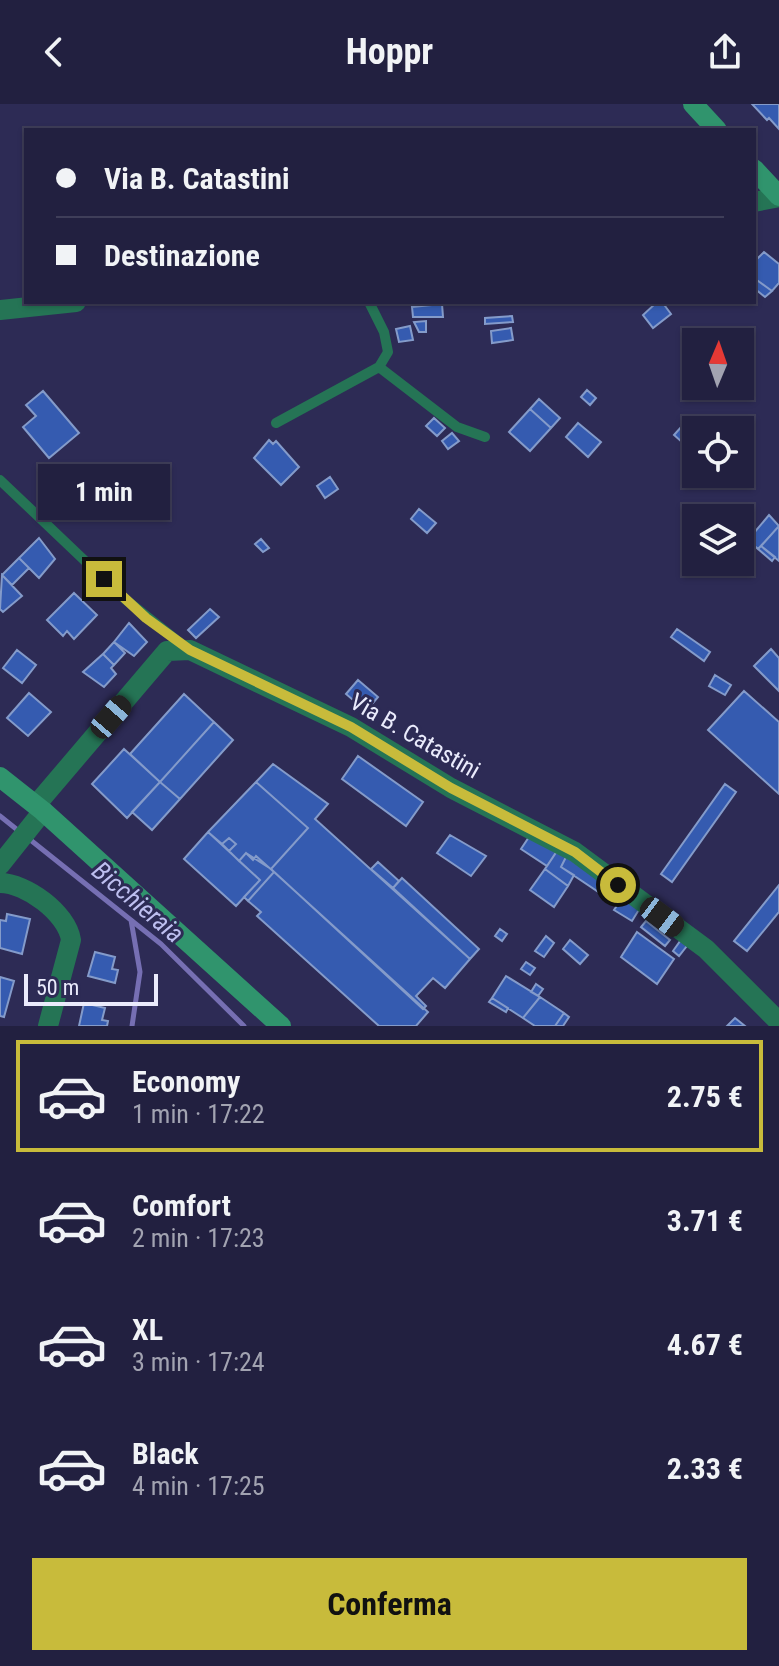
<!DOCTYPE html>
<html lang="it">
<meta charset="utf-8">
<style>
:root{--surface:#222040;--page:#2e2d4b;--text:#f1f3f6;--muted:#a2a3b1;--line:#3f3e59;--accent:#c8bb3b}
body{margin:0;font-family:"Roboto Condensed",sans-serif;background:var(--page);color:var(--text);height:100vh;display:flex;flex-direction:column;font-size:30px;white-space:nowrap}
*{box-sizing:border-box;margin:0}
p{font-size:26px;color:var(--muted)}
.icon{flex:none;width:44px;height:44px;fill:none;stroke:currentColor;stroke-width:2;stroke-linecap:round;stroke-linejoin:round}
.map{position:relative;height:922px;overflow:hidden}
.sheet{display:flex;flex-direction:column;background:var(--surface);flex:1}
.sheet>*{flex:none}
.banner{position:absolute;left:24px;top:24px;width:732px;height:176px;border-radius:0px;box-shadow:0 2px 6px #0004,0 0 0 2px var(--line);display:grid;align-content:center;height:176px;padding:0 32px;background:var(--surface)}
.needle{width:52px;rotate:2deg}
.tools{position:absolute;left:682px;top:224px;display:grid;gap:16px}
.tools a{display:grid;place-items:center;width:72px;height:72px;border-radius:0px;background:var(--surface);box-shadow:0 2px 6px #0004,0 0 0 2px var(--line);font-size:40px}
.scale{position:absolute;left:24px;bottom:20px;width:134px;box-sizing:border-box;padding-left:8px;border:4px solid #eaebfc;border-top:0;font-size:22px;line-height:28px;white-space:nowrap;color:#eaebfc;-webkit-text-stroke:6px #2d2b55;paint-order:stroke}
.end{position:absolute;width:36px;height:36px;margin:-18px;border:10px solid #c8bb3b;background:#111;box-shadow:0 0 0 4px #111}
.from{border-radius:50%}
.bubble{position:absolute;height:56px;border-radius:0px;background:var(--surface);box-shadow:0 2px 6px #0004,0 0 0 2px var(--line);font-size:26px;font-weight:700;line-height:56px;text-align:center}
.car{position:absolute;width:24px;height:48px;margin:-24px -12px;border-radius:10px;box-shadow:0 0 6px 2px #0007;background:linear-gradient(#222 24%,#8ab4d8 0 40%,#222 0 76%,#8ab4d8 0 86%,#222 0)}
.banner b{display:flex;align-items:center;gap:28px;height:76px;font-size:30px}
.banner b+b{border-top:2px solid var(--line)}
.banner i{width:20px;height:20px;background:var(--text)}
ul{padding:14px 0 0;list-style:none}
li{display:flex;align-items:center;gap:24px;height:112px;margin:0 16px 12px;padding:0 16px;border:4px solid transparent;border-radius:0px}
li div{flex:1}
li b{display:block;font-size:30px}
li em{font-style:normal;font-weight:700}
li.selected{border-color:var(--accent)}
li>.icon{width:72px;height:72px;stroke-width:1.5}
.button{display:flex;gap:16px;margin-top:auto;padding:16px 32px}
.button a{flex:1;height:92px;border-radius:0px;background:var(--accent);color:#111;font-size:32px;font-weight:700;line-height:92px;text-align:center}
header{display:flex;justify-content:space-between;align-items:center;height:104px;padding:0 32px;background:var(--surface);font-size:36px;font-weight:700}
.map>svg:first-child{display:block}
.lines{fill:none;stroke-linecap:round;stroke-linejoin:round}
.stream{stroke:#766fb3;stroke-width:5}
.building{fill:#355bb0;stroke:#849bca;stroke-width:2}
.lane{stroke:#257455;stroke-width:10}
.street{stroke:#257455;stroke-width:20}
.secondary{stroke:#30946d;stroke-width:20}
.route{stroke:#c8bb3b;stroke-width:10}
.labels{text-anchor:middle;stroke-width:6;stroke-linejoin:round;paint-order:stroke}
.street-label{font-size:24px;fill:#eaebfc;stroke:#2d2b55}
.water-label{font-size:26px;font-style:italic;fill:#bebff0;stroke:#2d2b55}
</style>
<header><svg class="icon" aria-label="back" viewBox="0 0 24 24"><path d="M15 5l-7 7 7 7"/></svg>Hoppr<svg class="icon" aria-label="share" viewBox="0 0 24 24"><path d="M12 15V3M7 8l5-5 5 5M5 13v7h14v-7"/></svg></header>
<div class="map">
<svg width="779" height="922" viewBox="0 0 779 922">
<rect width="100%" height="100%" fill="#2d2b55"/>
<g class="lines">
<path class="stream" d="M0,712L20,728
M28,734L161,840L244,922
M131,816L140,868L132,922"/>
</g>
<path class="building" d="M752,0H779V25L769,14L767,16Z
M764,148L779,160V179L772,187L754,174V158Z
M754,174L772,187L765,193L754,184Z
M657,198H662L671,210L653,224L643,211Z
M442,200L443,213H413L412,203Z
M512,212L513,218L485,220V214Z
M426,217V228H419L414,218Z
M410,222L413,236L399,238L396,225Z
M511,224L513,236L492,239L491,227Z
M587,286L596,294L590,301L581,293Z
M43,287L79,329L49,354L23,323L36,312L26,301Z
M539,295L560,314L551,324L530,305Z
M530,305L551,324L530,347L509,328Z
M434,314L445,324L437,332L426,322Z
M578,319L601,338L588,353L566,333Z
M683,321L696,333L691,346L674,331Z
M452,329L459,337L448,345L442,337Z
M269,336L273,340L276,337L299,363L281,381L254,354Z
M740,359L752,366L745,377L734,370H740Z
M330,373L338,385L325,394L317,382Z
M50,380L56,388L47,396L43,387Z
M419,405L436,419L427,429L411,415Z
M769,411L779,422L758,445L748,436Z
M779,422V457L761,442Z
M39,434L55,455L39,474L19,454Z
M261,435L269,444L263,448L255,440Z
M761,442L775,453L772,457L758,445Z
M19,454L29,464L12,481L2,471Z
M2,471L22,492L3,508L0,505Z
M74,489L97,511L74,535L67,527L63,532L47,516Z
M210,505L219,513L196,534L188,526Z
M129,519L147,538L134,552L114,538Z
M677,525L710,548L704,557L671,533Z
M114,538L125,549L114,561L103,550Z
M771,545L779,554V587L754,562Z
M17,546L36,561L22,579L3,564Z
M103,550L114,561L111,564L116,570L104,583L83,568Z
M715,571L731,581L725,591L709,582Z
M358,576L378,593L366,607L346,590Z
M744,587L779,618V690L708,626Z
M29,589L51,608L28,632L7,614Z
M184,590L214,618L160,678L130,650Z
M214,618L233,636L180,695L160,678Z
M124,645L160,678L127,714L92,680Z
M358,652L423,698L406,722L342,675Z
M273,660L328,700L315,715L470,855L445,884L433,874L416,892L426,902L423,905L271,765L308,724L256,678Z
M160,678L180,695L152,726L132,708Z
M256,678L308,724L271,765L246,749L239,757L229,747L236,740L229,734L222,740L208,728Z
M725,680L736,688L672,778L661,770Z
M208,728L260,776L236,802L184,755Z
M531,730L557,747L547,762L521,745Z
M450,731L486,752L471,772L437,749Z
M229,734L236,740L229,747L222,740Z
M557,747L566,753L561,763L574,771L568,782L545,765Z
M246,749L253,756L256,752L274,768L248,797L244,793L260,776L239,757Z
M566,753L612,777L603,791L561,763Z
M378,758L399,777L393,784L371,765Z
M545,765L568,782L554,803L530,786Z
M274,768L428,908L416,922H379L257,812L261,808L248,797Z
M402,774L479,845L470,855L393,784Z
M779,781V808L747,847L734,837Z
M623,793L640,804L632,817L614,806Z
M7,810L30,815L22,850L0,844V816L6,817Z
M646,817L670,836L665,842L641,823Z
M500,825L507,830L502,837L495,832Z
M637,828L674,855L657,880L621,853Z
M546,832L554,839L544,853L535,847Z
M683,833L690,838L679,852L673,847Z
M570,836L588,851L580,860L563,845Z
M95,848L115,853L112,865L118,866L115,879L88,872Z
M526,858L535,864L530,871L521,865Z
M506,872L540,893L523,914L492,894Z
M0,873L14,877L4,913L0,912Z
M536,880L543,885L538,892L531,888Z
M540,893L564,909L555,922H535L523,914Z
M492,894L508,904L506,908L489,898Z
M84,899L105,904L102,916L108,917L107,922H79Z
M564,909L569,913L563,922H555Z
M735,914L745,922H727Z"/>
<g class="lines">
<path class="lane" d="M379,263L457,323L485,333
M276,319L379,263L388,248L384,228L369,198
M0,376L125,495L185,543"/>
<path class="street" d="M754,98L779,93
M0,206L76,198
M36,701L167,547L190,546L351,623L451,684L575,748L706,845L779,918
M0,761L43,707
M0,779C26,779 67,809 71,836L48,922"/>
<path class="secondary" d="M693,0L717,26
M754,65L779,92
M0,673L43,707L281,922"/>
</g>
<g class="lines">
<path class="route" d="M104,475L146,514L190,546L351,623L451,684L575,748L618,781"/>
</g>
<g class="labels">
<g class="street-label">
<text transform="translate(415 632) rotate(30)" y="8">Via B. Catastini</text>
</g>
<g class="water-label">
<text transform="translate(138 798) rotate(40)" y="9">Bicchieraia</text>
</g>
</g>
</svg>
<div class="tools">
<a><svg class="needle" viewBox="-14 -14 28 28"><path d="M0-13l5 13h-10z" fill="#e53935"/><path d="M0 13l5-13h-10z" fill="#a2a3b1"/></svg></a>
<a><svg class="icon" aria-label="locate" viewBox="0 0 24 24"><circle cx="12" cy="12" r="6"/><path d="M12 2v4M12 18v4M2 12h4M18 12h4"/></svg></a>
<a><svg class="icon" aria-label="layers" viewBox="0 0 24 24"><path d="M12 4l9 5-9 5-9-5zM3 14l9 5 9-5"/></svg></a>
</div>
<div class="scale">50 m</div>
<i class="end from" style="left:618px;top:781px"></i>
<i class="end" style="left:104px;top:475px"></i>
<div class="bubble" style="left:38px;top:360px;width:132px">1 min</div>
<i class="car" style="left:111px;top:613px;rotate:41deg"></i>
<i class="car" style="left:662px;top:813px;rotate:127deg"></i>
<div class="banner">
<b><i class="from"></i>Via B. Catastini</b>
<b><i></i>Destinazione</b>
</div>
</div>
<section class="sheet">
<ul>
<li class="selected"><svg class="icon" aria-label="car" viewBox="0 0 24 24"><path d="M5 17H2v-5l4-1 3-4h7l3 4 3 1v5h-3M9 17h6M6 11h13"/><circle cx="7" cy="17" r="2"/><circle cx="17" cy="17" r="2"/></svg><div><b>Economy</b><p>1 min · 17:22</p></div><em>2.75 €</em></li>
<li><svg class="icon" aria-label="car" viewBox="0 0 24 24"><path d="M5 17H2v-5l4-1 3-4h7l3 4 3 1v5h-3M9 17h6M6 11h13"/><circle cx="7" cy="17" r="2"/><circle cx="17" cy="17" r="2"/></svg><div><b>Comfort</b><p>2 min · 17:23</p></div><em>3.71 €</em></li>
<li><svg class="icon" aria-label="car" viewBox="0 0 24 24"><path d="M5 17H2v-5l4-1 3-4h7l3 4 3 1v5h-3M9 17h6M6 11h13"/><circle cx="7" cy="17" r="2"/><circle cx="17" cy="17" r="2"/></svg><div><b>XL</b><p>3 min · 17:24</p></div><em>4.67 €</em></li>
<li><svg class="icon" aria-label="car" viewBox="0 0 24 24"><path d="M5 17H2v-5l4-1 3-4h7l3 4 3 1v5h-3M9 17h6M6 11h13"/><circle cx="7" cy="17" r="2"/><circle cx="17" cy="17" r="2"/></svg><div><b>Black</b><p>4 min · 17:25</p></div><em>2.33 €</em></li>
</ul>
<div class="button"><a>Conferma</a></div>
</section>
